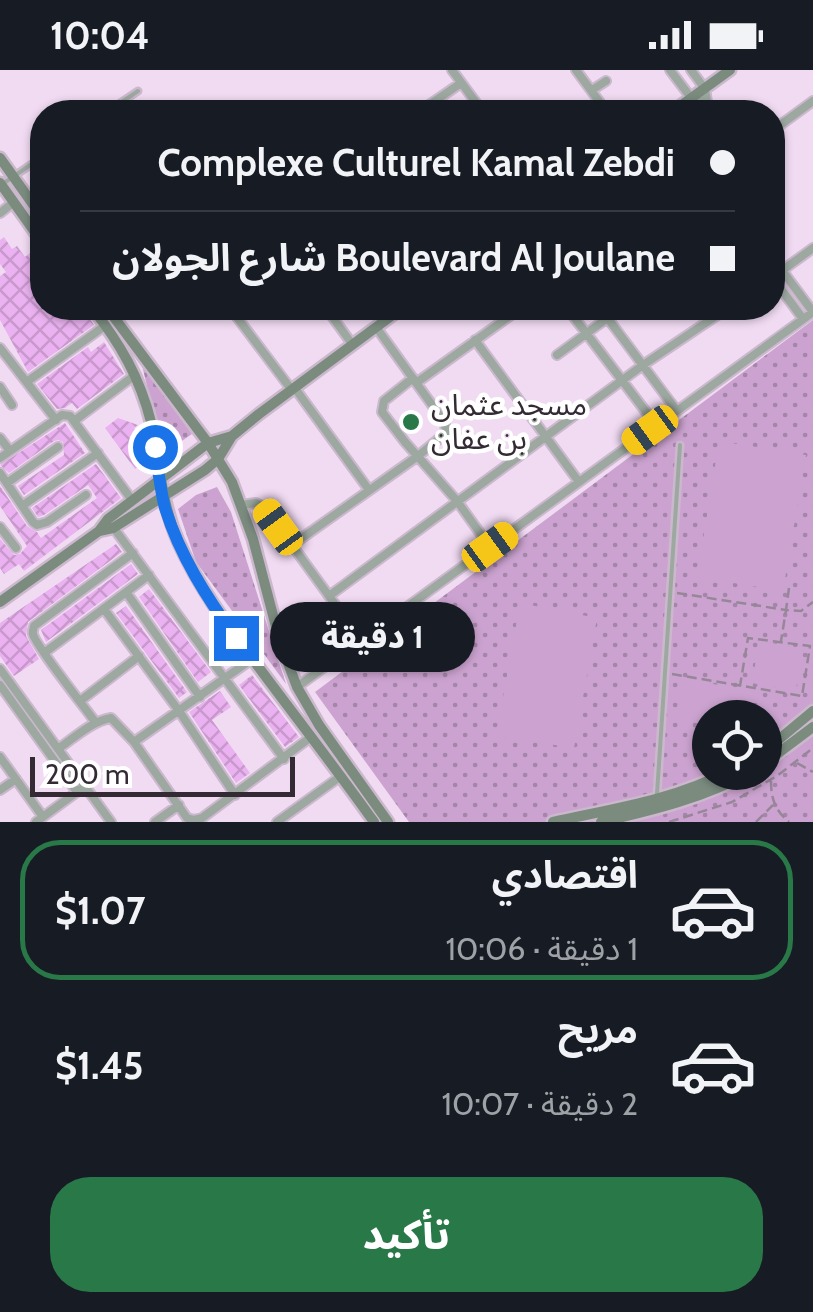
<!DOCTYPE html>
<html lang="ar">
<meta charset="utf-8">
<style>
:root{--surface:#171b24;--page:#20242c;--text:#f1f3f6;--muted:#9ea1a6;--line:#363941;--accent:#297848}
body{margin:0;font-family:Cabin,"Noto Sans Arabic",sans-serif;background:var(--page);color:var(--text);direction:rtl;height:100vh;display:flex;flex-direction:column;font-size:38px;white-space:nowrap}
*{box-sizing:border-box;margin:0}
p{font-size:32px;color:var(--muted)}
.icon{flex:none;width:55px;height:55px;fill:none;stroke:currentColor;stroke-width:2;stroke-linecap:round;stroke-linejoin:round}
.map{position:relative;height:752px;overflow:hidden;direction:ltr}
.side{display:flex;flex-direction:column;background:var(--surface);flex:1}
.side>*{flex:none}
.hud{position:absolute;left:30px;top:30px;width:755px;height:220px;border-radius:40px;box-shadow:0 2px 8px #0004;direction:rtl;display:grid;align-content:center;height:220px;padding:0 50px;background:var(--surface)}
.buttons{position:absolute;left:692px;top:630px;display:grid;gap:20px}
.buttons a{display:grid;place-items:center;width:90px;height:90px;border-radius:50%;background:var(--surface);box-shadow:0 2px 8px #0004;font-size:50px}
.scale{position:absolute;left:30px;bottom:25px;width:265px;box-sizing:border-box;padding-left:10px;border:5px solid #332a34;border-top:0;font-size:28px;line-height:35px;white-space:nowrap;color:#332a34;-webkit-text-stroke:8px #fff;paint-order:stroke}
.end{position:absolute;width:45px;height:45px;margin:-22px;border:12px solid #1a73e8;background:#fff;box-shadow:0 0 0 5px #fff}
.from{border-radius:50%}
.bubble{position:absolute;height:70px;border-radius:35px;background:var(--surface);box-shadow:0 2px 8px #0004;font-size:32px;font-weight:800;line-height:70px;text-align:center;direction:rtl}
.car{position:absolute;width:30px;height:60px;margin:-30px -15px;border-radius:12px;box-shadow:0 0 8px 2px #0007;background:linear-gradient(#f5c518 24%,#345 0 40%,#f5c518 0 76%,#345 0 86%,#f5c518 0)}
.hud b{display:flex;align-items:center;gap:35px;height:95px;font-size:38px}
.hud b+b{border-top:2px solid var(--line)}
.hud i{width:25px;height:25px;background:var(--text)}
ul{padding:18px 0 0;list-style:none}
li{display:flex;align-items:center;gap:30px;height:140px;margin:0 20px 15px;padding:0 30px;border:5px solid transparent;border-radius:40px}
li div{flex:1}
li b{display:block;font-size:38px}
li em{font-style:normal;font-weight:800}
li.on{border-color:var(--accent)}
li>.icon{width:90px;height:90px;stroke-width:1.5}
.button{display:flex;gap:20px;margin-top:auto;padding:20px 50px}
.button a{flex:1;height:115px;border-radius:40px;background:var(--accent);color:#fff;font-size:40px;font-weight:800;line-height:115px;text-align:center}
.status{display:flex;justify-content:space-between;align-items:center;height:70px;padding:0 50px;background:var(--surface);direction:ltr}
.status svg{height:28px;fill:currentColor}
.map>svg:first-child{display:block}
.green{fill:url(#green-dots);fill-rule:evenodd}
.pitch{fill:#cca3d0}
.building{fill:url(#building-cross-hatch)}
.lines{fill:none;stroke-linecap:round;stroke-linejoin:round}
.lane-casing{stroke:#cbb8cd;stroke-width:9}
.street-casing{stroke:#cbb8cd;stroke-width:12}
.secondary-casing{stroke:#cbb8cd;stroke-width:15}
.path{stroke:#968798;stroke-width:2.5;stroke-dasharray:10 5;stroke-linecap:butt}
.lane{stroke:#9da9a0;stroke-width:4}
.street{stroke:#9da9a0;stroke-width:8}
.secondary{stroke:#7b8c7f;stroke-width:10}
.route{stroke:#1a73e8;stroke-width:12}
.poi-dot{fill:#297848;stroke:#fff;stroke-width:4}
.labels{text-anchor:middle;stroke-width:9;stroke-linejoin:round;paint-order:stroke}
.poi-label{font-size:30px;fill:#332a34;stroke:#fff;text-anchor:start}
</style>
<div class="status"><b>10:04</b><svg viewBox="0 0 49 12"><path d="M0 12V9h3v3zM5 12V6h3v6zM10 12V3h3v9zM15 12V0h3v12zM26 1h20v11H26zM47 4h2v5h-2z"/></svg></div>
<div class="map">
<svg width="813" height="752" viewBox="0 0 813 752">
<defs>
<pattern id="green-dots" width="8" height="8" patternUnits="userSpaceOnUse" patternTransform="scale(2.5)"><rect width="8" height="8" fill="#cca3d0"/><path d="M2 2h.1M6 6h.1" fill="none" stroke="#a685aa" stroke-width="1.8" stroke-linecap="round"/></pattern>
<pattern id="building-cross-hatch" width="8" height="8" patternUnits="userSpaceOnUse" patternTransform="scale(2.5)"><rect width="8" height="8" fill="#eab2f0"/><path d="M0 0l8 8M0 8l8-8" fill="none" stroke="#c999ce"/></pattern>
</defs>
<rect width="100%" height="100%" fill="#f1dbf3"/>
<path class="green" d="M813,250V752H409L315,622ZM710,648H765V702H710Z
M142,295L192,364L163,384Z
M217,417L231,442L286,614L196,492L178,439L196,425Z"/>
<path class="pitch" d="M719,371L806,385L783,521L697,507Z
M520,533L597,548L574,678L496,666Z
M759,571L802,578L796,621L752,613Z
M683,609L749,620L745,647L710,648V655L676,649Z"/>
<path class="building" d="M4,167L12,179L17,176L25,187L36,178L42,183V238H83L94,255L28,302L0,250V206L6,202L0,194V170Z
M104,272L124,304L77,339L72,333L65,338L57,339L37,314L88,277L91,282Z
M118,348L138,355L134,358L146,374L148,389L135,399L105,358Z
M65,353L85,383L24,425L18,416L64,385L63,372L58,370L54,371L9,403L0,395Z
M96,394L121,428L24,501L19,494L4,504L0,498V469L14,485L20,484L27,476L0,436V416L27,456L37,462L41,468L97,428L88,415L44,445L38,447L32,438Z
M116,474L122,482L28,552L26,566L39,589L14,606L0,586V553Z
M131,494L138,504L46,572L41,560Z
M149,519L211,602L198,612L139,527Z
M126,536L187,622L179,628L116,543Z
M252,605L299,667L285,677L239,615Z
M220,621L231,637L212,650L250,703L236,713L189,642Z"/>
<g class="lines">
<g class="lane-casing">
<path id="lane" d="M107,42L138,21
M1,115L42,87
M657,724L680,375"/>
</g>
<g class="street-casing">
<path id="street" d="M452,0L483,42
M576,0L607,42
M670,0L692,29L707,32
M691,0L705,19L707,32L715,42
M592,20L606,11
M419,42L461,13
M772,61L813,31
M0,143L14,132
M772,187L813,242
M780,202L813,178
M772,207L803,249
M230,238L291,319
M326,238L352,274
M567,238L656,355
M600,238L677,341
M475,270L579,412
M0,278L56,350
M557,285L621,238
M413,308L384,331L382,342L405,372L457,431L490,477
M28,311L106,255
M416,313L521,238
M0,317L12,335
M294,317L369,420
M74,351L135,305
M0,368L10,381
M0,388L62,345L70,346L132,430
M0,403L33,452L37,455L47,452L86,425
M7,413L58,377
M241,435L256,433L265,438L361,570
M22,436L98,383
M0,457L16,478
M113,457L284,689
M292,475L418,386L446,363L445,353L376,257
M126,522L200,627
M329,526L643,295L728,238
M104,539L179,641L235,725
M44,583L149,505
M0,599L111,752
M0,615L77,722
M297,617L813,242
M80,631L139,586
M96,653C86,639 35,575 33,564C32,561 34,559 34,556L133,483
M134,672L252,589
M58,679C74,668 92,651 111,648L134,672L187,748L194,750L202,748L311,667
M0,687L43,747
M0,720L16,709
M36,752L81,719
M155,752L179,735
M277,752L341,706"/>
</g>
<g class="secondary-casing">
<path id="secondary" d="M672,42L730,0
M0,88L42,147
M0,113L42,172
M92,238C120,273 140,308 151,352C160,393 161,432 178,471C199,518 229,558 260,599C298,650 337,700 374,752
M107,238L208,373L232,412L253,469L280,572L297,617L319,655L388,752
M99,461L113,458L205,400L218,389L232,366L259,344L402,238
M0,532L99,461L108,449L208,373L232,366
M765,681L813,641
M765,693L813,657
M553,752C611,739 674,730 727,702
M601,752C654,740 703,728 751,702"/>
</g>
<path class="path" d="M789,518L786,540L801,541L813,532
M677,523L786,540L781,571
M672,604L802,626L810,576L748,568L740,616
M797,693L813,702
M771,711C771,729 775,740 789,752
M669,752L732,732L777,706L813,678
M756,752L773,735"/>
<use href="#lane" class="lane"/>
<use href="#street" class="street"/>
<use href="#secondary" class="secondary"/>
</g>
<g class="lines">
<path class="route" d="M155,377C158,397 160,419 165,438C180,486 207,528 236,568"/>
</g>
<circle class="poi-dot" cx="411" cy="352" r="10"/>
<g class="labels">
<g class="poi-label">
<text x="431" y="345">مسجد عثمان<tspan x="431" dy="34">بن عفان</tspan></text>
</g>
</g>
</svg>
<div class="buttons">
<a><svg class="icon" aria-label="locate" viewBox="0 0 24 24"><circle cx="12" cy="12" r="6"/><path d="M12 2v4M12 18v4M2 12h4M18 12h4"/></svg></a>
</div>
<div class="scale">200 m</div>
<i class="end from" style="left:155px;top:377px"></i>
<i class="end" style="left:236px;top:568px"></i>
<div class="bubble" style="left:270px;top:532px;width:205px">1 دقيقة</div>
<i class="car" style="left:650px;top:360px;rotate:234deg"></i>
<i class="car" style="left:278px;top:457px;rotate:324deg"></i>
<i class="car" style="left:490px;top:477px;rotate:54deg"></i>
<div class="hud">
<b><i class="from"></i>Complexe Culturel Kamal Zebdi</b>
<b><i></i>Boulevard Al Joulane شارع الجولان</b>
</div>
</div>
<section class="side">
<ul>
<li class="on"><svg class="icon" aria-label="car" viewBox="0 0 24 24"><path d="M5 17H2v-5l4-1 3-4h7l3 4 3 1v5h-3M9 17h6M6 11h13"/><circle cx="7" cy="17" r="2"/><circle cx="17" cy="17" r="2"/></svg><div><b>اقتصادي</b><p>1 دقيقة · 10:06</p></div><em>$1.07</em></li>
<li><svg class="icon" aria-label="car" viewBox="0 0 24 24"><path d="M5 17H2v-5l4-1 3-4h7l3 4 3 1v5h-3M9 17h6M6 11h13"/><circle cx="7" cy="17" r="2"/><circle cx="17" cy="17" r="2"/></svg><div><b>مريح</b><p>2 دقيقة · 10:07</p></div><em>$1.45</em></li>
</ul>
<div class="button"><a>تأكيد</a></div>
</section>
